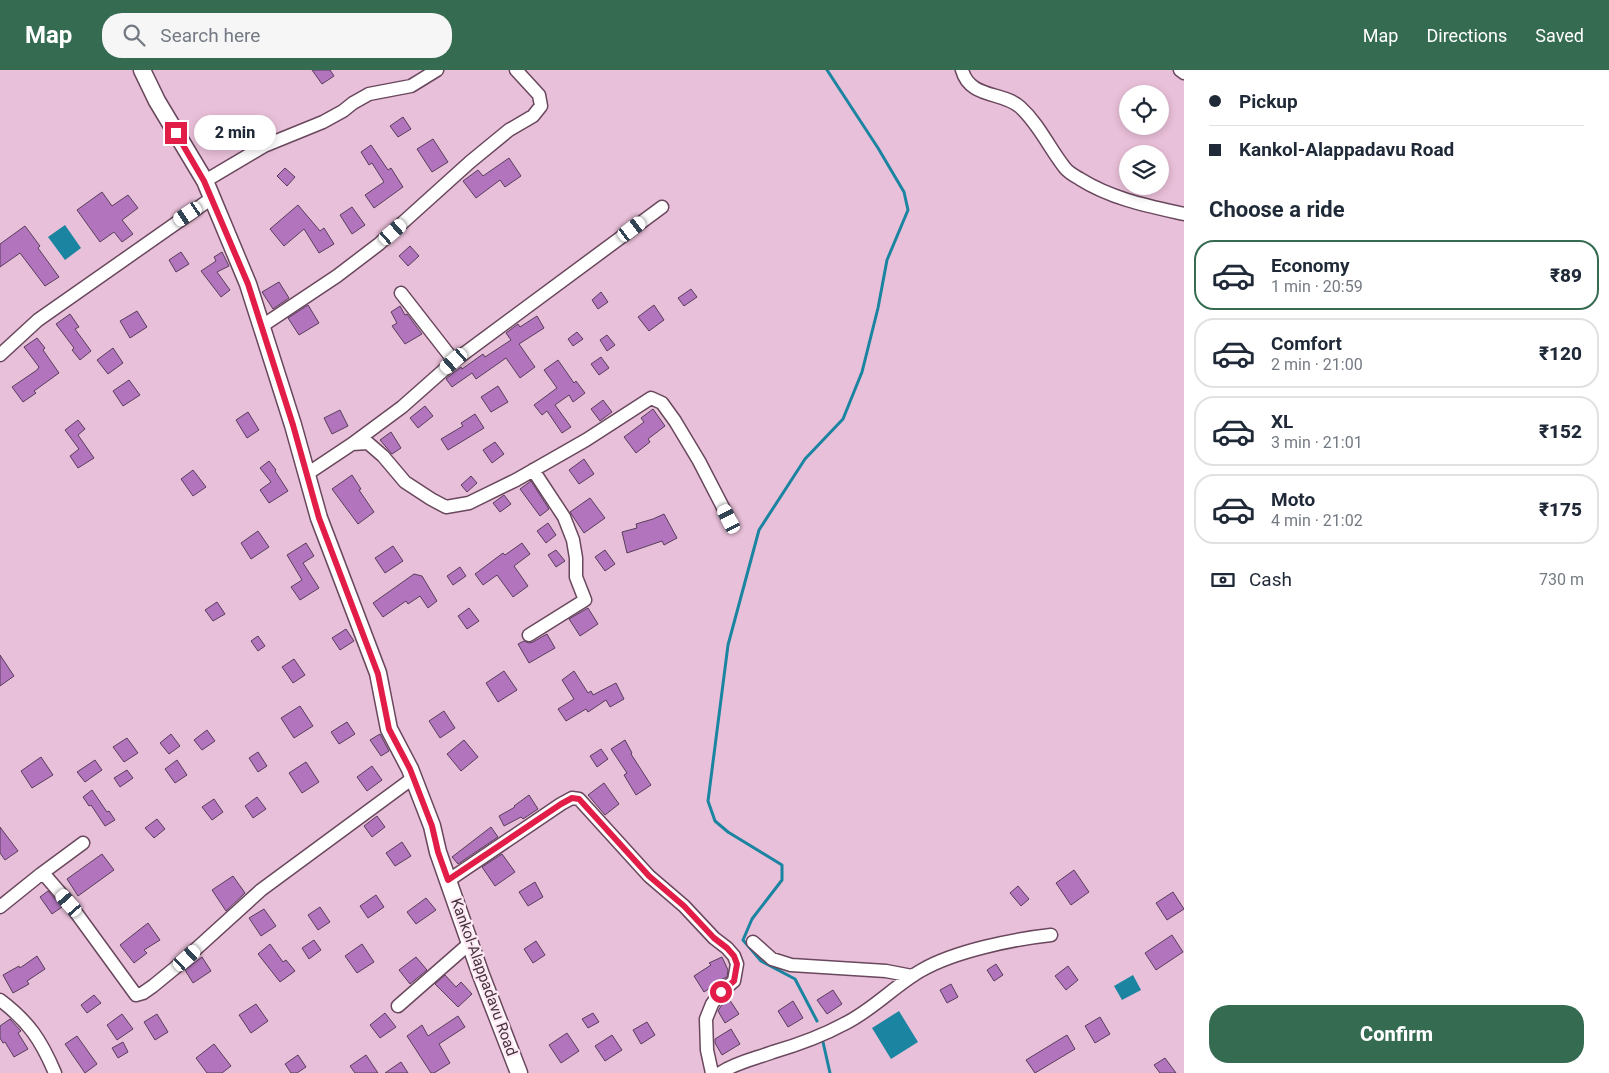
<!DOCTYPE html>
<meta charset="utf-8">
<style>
:root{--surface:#fff;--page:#f6f6f7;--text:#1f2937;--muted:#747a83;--line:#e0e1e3;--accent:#346b51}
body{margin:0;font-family:Roboto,sans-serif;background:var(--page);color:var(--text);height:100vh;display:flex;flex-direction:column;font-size:19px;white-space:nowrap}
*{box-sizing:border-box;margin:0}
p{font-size:16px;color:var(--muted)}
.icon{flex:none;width:28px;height:28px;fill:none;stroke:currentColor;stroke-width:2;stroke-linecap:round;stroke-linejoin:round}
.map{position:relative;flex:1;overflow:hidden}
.side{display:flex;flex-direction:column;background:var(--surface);width:425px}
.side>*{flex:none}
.hud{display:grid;align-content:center;height:110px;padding:0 25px;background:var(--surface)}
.buttons{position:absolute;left:1119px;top:15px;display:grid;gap:10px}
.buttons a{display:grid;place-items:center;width:50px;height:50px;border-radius:50%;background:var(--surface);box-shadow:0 2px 8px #0003;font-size:25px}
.end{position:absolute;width:22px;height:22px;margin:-11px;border:6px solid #e11d48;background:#fff;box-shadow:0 0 0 2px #fff}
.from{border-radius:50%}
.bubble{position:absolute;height:35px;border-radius:18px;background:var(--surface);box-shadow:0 2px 8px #0003;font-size:16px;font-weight:800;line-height:35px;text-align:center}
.car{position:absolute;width:15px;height:30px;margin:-15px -8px;border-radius:6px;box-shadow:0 0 4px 1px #0007;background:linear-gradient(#fff 24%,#345 0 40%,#fff 0 76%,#345 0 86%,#fff 0)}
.hud b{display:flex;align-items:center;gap:18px;height:48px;font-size:19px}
.hud b+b{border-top:1px solid var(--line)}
.hud i{width:12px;height:12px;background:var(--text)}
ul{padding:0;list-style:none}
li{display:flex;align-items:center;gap:15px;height:70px;margin:0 10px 8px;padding:0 15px;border:2px solid var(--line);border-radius:20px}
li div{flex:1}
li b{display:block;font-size:19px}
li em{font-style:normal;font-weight:800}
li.on{border-color:var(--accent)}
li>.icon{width:45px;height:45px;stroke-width:1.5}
h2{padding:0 25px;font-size:22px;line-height:60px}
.pay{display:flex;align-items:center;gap:12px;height:55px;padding:0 25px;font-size:19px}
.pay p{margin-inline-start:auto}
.action{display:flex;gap:10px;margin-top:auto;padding:10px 25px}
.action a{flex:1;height:58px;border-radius:20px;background:var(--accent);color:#fff;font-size:20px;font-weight:800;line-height:58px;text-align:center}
header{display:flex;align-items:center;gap:30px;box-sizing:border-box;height:70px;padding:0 25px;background:var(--accent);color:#fff}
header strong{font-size:24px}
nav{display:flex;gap:28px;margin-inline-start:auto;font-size:18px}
.search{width:350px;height:45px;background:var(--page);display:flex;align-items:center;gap:12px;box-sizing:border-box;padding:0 18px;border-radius:20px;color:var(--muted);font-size:19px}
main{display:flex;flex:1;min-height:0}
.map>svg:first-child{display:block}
.water{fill:#1b84a1}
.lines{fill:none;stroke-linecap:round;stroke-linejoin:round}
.stream{stroke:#1b84a1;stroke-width:3}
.building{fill:#b275bd;stroke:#573e5b}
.minor-casing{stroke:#69475d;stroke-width:15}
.major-casing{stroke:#69475d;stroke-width:19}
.minor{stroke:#fff;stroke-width:12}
.major{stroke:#fff;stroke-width:16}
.route{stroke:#e11d48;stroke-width:6}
.labels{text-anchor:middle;stroke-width:4.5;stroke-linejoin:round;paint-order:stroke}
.street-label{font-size:15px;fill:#42323c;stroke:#fde8f4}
</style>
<header>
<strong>Map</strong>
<div class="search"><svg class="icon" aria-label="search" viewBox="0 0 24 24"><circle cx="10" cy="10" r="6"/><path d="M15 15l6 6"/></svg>Search here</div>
<nav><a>Map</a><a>Directions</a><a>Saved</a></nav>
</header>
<main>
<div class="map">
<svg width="1184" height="1003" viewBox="0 0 1184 1003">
<rect width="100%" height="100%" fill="#e9c0d9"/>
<path class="water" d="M65,155L81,178L65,190L48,167Z
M1133,905L1141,920L1122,930L1114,916Z
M899,941L918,972L891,989L872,958Z"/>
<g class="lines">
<path class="stream" d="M817,951L795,909L761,891L743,870L752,849L782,810V795L728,762L715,751L708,731L728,575L759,460L805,389L843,349L862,302L878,238L887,190L908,140L904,122L878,78L827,0
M823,972L830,1003"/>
</g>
<path class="building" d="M312,0H330L334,6L322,14Z
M403,47L411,59L398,67L390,56Z
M433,69L448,92L432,102L417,79Z
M371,75L388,100L391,98L403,117L374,138L365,125L384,112L372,93L369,95L361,82Z
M509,88L521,106L505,117L500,110L476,128L463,111L478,100L483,106Z
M285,98L295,107L287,116L277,106Z
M102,122L112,136L128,125L138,138L122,150L133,164L122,172L114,162L100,172L77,140Z
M298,135L320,161L324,158L334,174L319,183L304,159L284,176L270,159Z
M352,137L365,155L352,164L340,145Z
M25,156L40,176L38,178L59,207L45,216L20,183L0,197V174Z
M410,176L419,186L408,196L399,186Z
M181,182L189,194L176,202L169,190Z
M222,182L229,196L217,202L230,220L221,227L201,201L216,191L214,187Z
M279,212L289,228L273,239L262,222Z
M691,219L697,227L684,236L678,228Z
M601,222L608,232L598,239L592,230Z
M308,235L319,253L299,265L288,248Z
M654,235L664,250L649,261L638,247Z
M400,236L405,245L407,244L422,264L405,274L392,256L397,253L391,242Z
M137,241L147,257L130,268L120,251Z
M70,244L79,257L75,259L91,281L80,290L72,280L74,278L56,254Z
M537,246L544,258L519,274L535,297L520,308L506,288L476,309L472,303L452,317L446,309L453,303L461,297L462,299L483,284L485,287L511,270L506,263L518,254L520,257Z
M577,262L583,269L573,276L568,269Z
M607,265L615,275L607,281L600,270Z
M37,268L45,278L43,280L59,303L34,321L36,323L23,332L12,317L37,300L39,297L24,277Z
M113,278L123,293L108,304L97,290Z
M601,287L609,298L599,305L591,294Z
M558,290L574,313L576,311L585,323L573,332L569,325L555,335L571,357L562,363L547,341L542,345L534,335L557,318L544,300Z
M129,310L140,325L123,336L113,321Z
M498,316L508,332L491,342L481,327Z
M603,330L612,342L600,351L591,339Z
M425,336L433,346L418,358L410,348Z
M653,339L665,356L648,369L650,372L636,383L624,367L644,352L641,348Z
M340,340L348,356L332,364L324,348Z
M248,342L259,360L247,368L236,350Z
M475,344L484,358L448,380L441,369L463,356L461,353Z
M78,350L85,359L78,365L94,388L78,398L70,386L79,379L65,360Z
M391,362L401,378L392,384L380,370Z
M495,372L504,384L492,393L483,380Z
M584,389L594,404L579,414L569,400Z
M269,391L276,400L275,401L288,421L269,433L260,420L271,412L260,398Z
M193,400L206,417L193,426L181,409Z
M352,405L361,419L359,420L374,442L358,454L332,419Z
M471,406L477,413L467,422L461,415Z
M531,411L549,439L540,446L520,419Z
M504,425L511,434L500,442L493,433Z
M590,428L605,448L584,463L570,442Z
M664,444L677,468L664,475L662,471L627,483L622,462L637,458L636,454L653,449Z
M548,453L556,465L546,473L537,461Z
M258,461L269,477L251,489L241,473Z
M306,473L314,486L303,493L319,518L300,530L291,517L302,510L287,485Z
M522,473L530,484L514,496L528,516L513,527L497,505L483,515L475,504L503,483L505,485Z
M393,476L403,491L385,503L375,488Z
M556,480L565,491L556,497L548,485Z
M605,480L615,494L605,501L595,487Z
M460,497L466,506L453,515L447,506Z
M414,504L422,506L437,531L428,538L420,526L408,534L406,531L383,547L373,533Z
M217,532L225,544L213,551L205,540Z
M469,538L479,551L467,559L458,546Z
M588,538L598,554L580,566L569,549Z
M346,559L354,571L340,580L332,568Z
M547,564L555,578L529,593L518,574L524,571L529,573L533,572Z
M258,566L265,576L258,581L251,571Z
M0,585L14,606L0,616Z
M294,589L305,605L293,613L282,597Z
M504,601L517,620L498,632L486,613Z
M574,601L588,623L591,621L593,625L616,613L624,629L610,637L606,630L588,642L586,639L566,651L558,639L574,629L562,610Z
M300,636L313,656L294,668L281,648Z
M444,641L455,658L440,668L429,651Z
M347,652L355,664L339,674L331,662Z
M207,660L215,671L202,680L194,670Z
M171,664L180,676L169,684L160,673Z
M380,664L389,681L381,686L370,670Z
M127,668L138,683L124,692L113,677Z
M464,670L478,687L461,701L447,684Z
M625,670L632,683L631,684L651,715L636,725L624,705L627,703L611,679Z
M601,679L608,689L597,697L590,686Z
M258,682L267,696L258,702L249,688Z
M41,687L53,705L32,718L21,701Z
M95,690L102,700L85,712L77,702Z
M177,690L187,705L175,713L165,699Z
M306,692L319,712L302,723L289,703Z
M372,696L382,710L367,721L357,707Z
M127,700L133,708L120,717L114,708Z
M604,713L619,734L605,745L588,725Z
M92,720L107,742L109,741L115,750L105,756L91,735L89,736L83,727Z
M529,725L538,739L523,749L521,747L504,756L499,746L515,737L514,736Z
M257,727L266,739L253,748L245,736Z
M214,729L223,742L212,750L202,737Z
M377,746L385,757L372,767L364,756Z
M157,749L165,759L154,768L145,758Z
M0,757L18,781L5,790L0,783Z
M491,757L498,767L458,794L452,787Z
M402,772L411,786L395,796L386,783Z
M102,784L114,800L78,826L67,809Z
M502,784L515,802L495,816L482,797Z
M1074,800L1089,822L1071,835L1056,813Z
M233,806L245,823L226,841L212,820Z
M535,812L543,827L528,836L519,822Z
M1018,816L1029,829L1021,836L1010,823Z
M48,821L62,837L52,844L40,827Z
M1173,822L1184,839L1167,850L1156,833Z
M376,825L384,837L368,848L360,836Z
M426,828L436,840L416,854L407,842Z
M320,837L330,852L318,860L308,845Z
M264,839L276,856L261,866L249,848Z
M148,853L160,870L144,880L147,883L134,893L120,875Z
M1172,865L1183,882L1156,900L1145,883Z
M314,870L321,880L309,889L302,878Z
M536,871L545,885L533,893L524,879Z
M270,874L283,892L286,890L295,901L280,912L258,884Z
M362,874L374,892L357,903L345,886Z
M37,886L45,899L27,911L29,914L13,923L3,905L19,896L20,898Z
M202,887L211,901L193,913L185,900Z
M416,887L427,900L410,914L399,900Z
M722,887L728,900L727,907L712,914L713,916L704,922L694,906L711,895L709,893Z
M996,894L1003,905L994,911L987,900Z
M1068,896L1078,910L1066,920L1055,906Z
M445,905L456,917L461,912L472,924L458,937L435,914Z
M951,914L958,927L947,933L940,920Z
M833,920L842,934L827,944L817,930Z
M94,925L101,933L87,943L81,935Z
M729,929L739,944L725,953L718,941L723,933Z
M793,931L803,948L788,957L778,941Z
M256,934L268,951L251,963L239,945Z
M385,943L396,957L380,968L370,955Z
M593,943L599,952L588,958L582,949Z
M122,944L133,959L117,970L107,955Z
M157,944L168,962L155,970L144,952Z
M458,946L465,957L439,974L450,993L434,1003H431L407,966L422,955L428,966Z
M1100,947L1110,964L1095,973L1085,956Z
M10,949L21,961L18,963L28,979L14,987L5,972L3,973L0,968V956Z
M647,952L655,965L641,974L633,960Z
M731,959L740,974L722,985L715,973V969Z
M567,963L579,981L561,993L549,975Z
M612,965L622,980L605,991L595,976Z
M1067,965L1075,979L1035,1003L1026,990Z
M77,966L97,994L85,1003L65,974Z
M123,972L128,982L118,988L112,978Z
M214,974L231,996L222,1003H207L196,988Z
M298,985L306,997L297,1003H291L285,994Z
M366,985L378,1003H355L350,996Z
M1165,988L1176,1003H1160L1154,995Z
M401,992L408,1003H385Z"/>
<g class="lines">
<g class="minor-casing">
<path id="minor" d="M962,0C970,29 1002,21 1020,37C1039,54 1049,78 1065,98C1069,103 1075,106 1080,109C1112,129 1148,136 1184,144
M1180,0L1184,3
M205,111L264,76L323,52L343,41L353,33L369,24L411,16L437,0
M401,223L454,291
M262,256L337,206L379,174L470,92L509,60L533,46L541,36L539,25L516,0
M0,285L38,250L212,128
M352,374L402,337L454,291L662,137
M307,404L352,374L368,373L383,386L405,412L431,429L446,437L469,433L516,410L586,370L651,328L662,333L675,351L699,391L729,449
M529,565L585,530L576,507V488L573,470L564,447L533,400
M43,803L69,833L136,925L143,923L153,916L175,898L261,820L413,708
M449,810L561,734L572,728L579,729L649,806L684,836L714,868L727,878L734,886L737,894L734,911L721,922L712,934L706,949L707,980L712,1003
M0,837L41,804L83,773
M753,872L772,889L791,895L886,901L912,906
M0,930C29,952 41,970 55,1003
M398,936L470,873
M720,1003C737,992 754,989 773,982C797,975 822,966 844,954C873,940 895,915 922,900C955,881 1014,869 1051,865"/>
</g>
<g class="major-casing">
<path id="major" d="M142,0L157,31L205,111L248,214L293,355L319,448L378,603L389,659L410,699L432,756L438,782L481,905L519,1003"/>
</g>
<use href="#minor" class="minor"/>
<use href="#major" class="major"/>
</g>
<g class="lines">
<path class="route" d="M176,63L204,111L248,214L293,355L319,448L378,604L389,659L410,699L432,756L438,782L448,810L561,734L572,728L579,729L649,806L684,836L714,868L727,878L734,886L737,894L734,911L721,922"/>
</g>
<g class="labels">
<g class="street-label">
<text transform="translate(484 907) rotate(70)" y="5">Kankol-Alappadavu Road</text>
</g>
</g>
</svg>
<div class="buttons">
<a><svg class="icon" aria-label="locate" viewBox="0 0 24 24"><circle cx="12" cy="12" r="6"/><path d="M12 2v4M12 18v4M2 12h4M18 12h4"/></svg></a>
<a><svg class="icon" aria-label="layers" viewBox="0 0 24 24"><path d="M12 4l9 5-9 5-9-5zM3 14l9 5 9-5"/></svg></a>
</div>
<i class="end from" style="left:721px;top:922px"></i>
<i class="end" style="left:176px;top:63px"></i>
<div class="bubble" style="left:194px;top:45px;width:82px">2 min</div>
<i class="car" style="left:188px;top:144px;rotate:236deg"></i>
<i class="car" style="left:632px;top:159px;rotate:53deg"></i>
<i class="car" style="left:393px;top:162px;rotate:49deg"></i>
<i class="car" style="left:454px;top:291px;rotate:229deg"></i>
<i class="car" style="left:729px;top:449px;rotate:333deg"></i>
<i class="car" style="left:69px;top:833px;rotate:319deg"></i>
<i class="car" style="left:187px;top:888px;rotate:48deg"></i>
</div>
<section class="side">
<div class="hud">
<b><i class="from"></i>Pickup</b>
<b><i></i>Kankol-Alappadavu Road</b>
</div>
<h2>Choose a ride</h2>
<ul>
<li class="on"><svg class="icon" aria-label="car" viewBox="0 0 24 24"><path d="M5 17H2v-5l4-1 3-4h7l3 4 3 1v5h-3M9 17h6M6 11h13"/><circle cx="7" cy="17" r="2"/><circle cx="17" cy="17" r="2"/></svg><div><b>Economy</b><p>1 min · 20:59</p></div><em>₹89</em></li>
<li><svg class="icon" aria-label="car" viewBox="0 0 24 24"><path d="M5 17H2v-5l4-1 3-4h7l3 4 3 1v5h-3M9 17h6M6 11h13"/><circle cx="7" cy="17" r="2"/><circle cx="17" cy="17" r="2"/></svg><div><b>Comfort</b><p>2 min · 21:00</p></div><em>₹120</em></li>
<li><svg class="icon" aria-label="car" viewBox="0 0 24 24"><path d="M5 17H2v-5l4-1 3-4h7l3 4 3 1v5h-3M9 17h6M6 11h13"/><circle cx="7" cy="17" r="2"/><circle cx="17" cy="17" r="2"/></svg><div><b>XL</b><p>3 min · 21:01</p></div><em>₹152</em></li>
<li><svg class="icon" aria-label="car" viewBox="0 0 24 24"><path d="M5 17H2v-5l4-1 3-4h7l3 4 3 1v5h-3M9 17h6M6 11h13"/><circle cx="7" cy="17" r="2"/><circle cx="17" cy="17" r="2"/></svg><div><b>Moto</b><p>4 min · 21:02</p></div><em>₹175</em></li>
</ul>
<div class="pay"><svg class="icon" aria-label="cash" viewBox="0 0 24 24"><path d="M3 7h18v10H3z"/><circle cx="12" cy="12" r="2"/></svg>Cash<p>730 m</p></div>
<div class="action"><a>Confirm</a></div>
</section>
</main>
